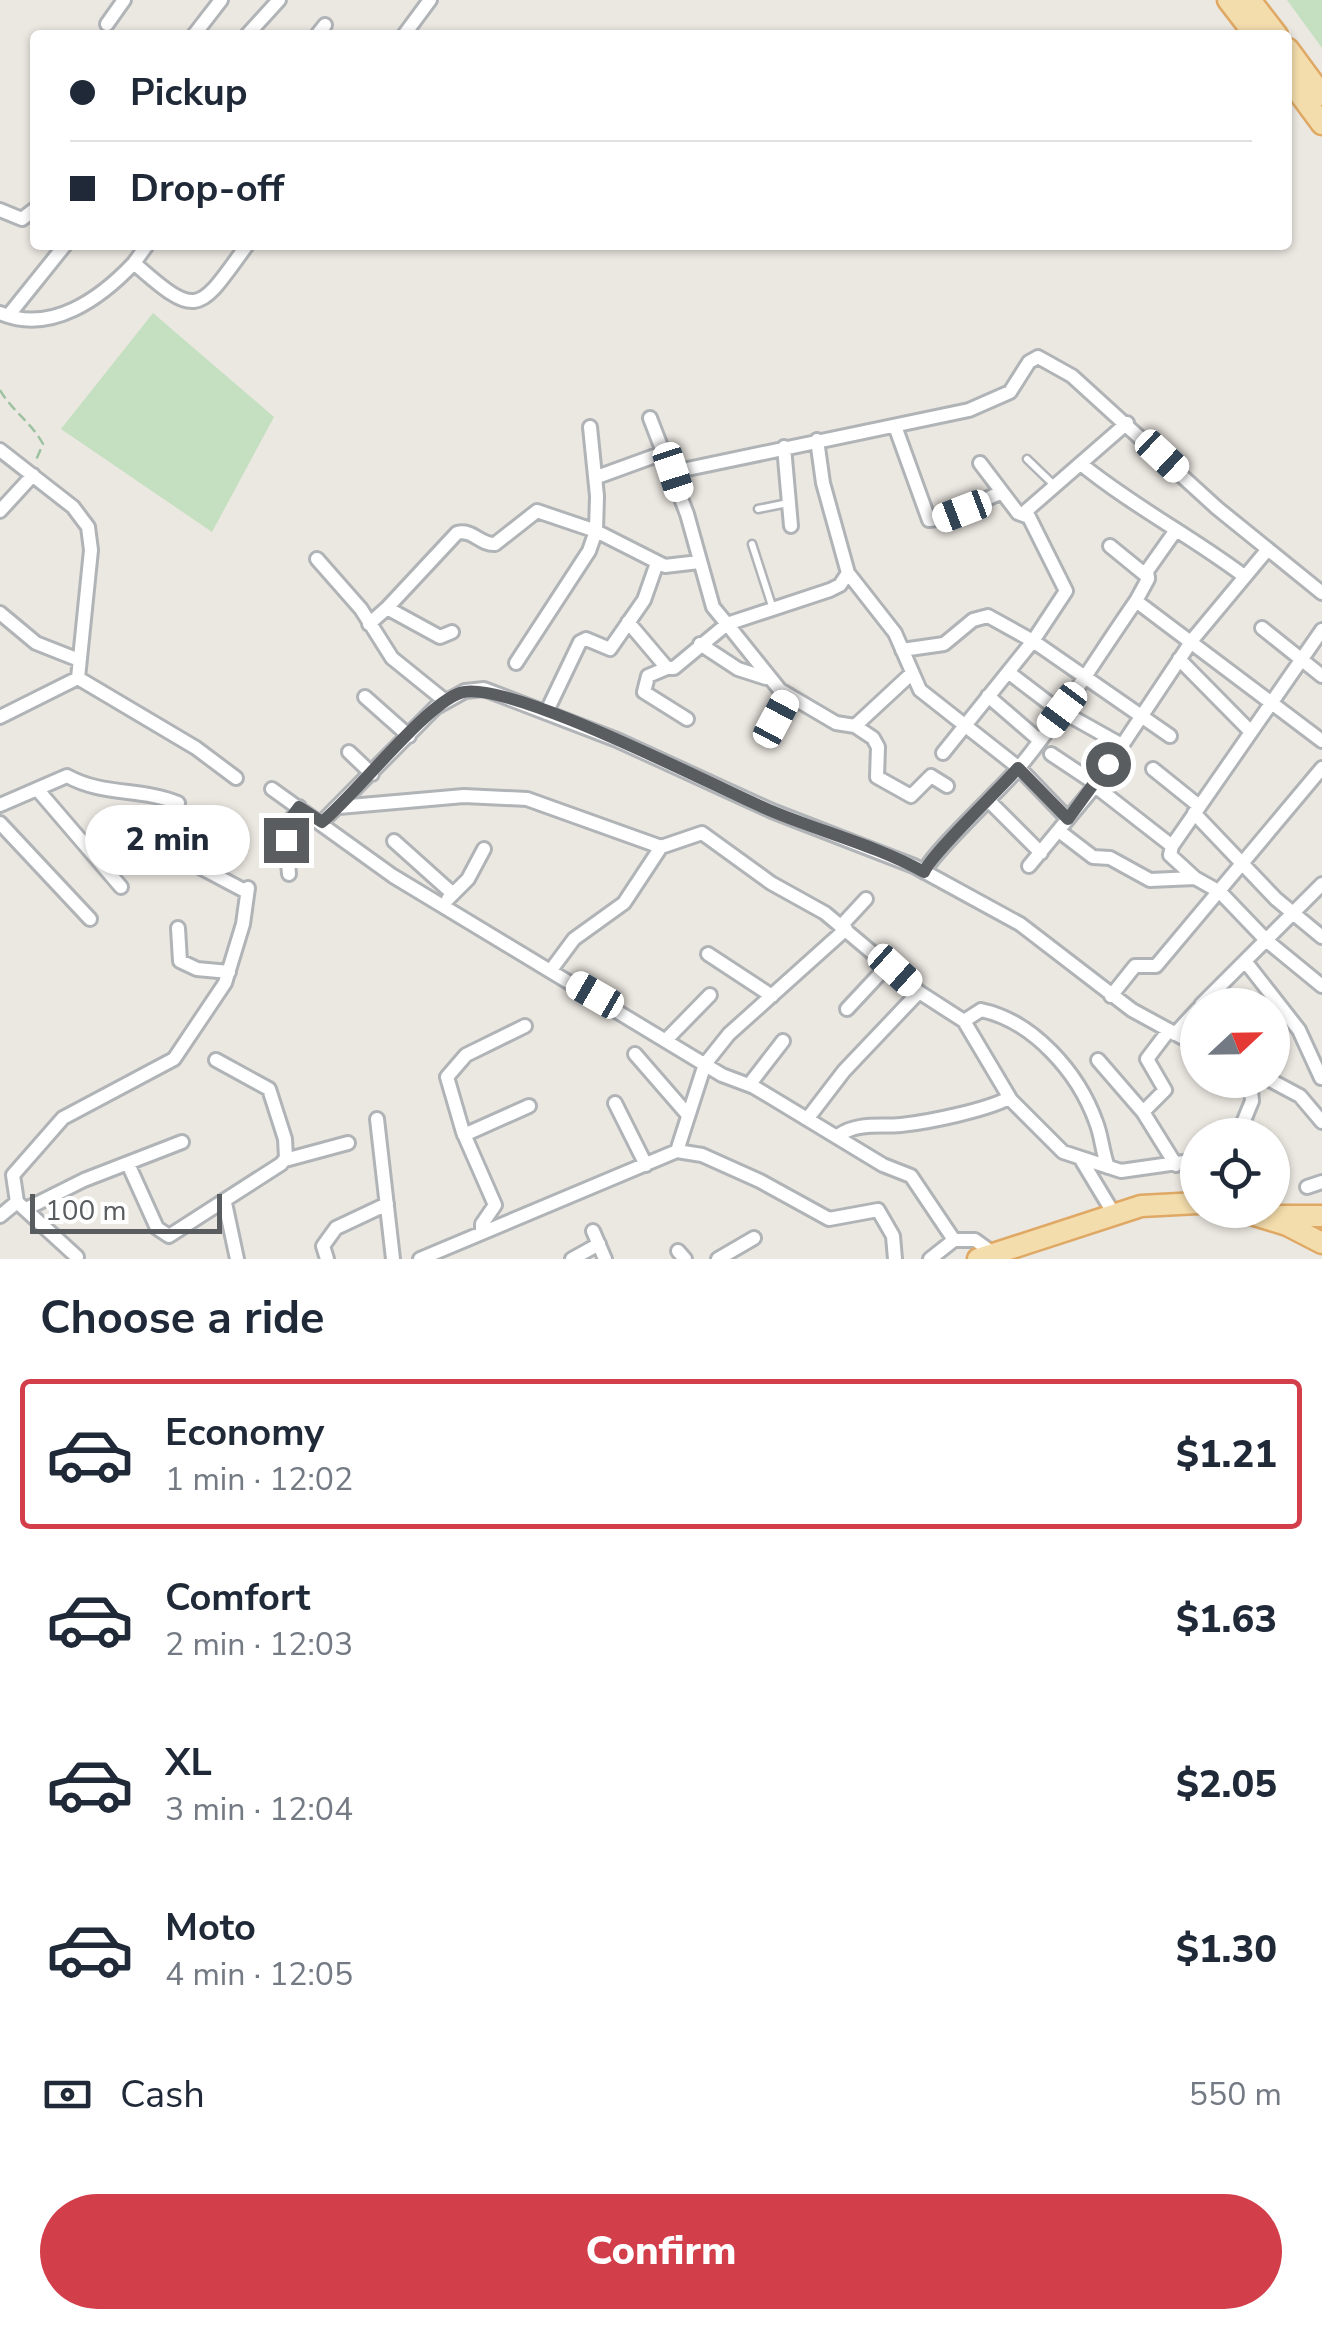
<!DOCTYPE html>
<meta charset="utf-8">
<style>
:root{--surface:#fff;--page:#f2f2f3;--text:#1f2937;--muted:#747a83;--line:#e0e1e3;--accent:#d33e4b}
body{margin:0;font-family:"Nunito Sans",sans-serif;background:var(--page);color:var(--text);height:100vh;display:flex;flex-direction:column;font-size:38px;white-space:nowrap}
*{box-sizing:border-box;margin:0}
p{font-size:32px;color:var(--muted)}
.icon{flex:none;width:55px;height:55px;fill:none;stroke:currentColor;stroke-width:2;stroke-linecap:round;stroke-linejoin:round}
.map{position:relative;height:1259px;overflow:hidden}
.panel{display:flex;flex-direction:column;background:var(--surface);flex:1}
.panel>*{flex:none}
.guide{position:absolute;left:30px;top:30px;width:1262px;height:220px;border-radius:10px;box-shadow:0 2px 8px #0004;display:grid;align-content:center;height:220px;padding:0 40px;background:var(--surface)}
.needle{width:65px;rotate:68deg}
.tools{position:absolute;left:1180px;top:988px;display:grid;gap:20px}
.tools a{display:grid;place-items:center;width:110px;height:110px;border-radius:50%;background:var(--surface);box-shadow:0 2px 8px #0004;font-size:50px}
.scale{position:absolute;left:30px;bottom:25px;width:192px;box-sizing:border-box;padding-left:10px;border:5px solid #5a5d60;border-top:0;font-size:28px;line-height:35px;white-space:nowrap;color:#5a5d60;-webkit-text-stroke:8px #fff;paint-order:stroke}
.end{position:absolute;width:45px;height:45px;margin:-22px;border:12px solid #5a5d60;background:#fff;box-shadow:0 0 0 5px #fff}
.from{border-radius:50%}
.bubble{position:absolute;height:70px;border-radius:35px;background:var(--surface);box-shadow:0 2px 8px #0004;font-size:32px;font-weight:800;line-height:70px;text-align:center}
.car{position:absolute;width:30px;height:60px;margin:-30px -15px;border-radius:12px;box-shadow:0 0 8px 2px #0007;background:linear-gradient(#fff 24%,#345 0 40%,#fff 0 76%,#345 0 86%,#fff 0)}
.guide b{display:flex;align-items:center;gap:35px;height:95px;font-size:38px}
.guide b+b{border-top:2px solid var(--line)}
.guide i{width:25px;height:25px;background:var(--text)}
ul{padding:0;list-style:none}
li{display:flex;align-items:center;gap:30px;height:150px;margin:0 20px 15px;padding:0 20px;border:5px solid transparent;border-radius:10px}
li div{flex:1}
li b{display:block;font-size:38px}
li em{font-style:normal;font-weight:800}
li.on{border-color:var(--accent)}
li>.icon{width:90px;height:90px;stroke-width:1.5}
h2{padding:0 40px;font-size:45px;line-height:120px}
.pay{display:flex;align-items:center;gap:25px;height:110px;padding:0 40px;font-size:38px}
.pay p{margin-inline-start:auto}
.button{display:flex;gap:20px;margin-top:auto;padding:20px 40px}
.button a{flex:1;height:115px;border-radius:60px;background:var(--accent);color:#fff;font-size:40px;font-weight:800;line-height:115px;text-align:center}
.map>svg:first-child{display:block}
.green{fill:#c5e0c0}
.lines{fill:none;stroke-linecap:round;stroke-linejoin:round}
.lane-casing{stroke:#b1b4b7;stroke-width:11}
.street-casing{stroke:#b1b4b7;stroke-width:18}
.primary-casing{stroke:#dfa965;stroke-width:25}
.path{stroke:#9cc2a0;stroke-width:2.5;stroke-dasharray:10 5;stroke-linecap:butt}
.lane{stroke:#fff;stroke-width:6}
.street{stroke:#fff;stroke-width:12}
.primary{stroke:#f4ddac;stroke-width:20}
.route{stroke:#5a5d60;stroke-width:12}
</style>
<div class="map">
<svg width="1322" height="1259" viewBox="0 0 1322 1259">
<rect width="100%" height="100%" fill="#ebe7e1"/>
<path class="green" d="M1287,0H1322V48Z
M153,313L274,417L212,532L61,429Z"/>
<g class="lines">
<g class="lane-casing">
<path id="lane" d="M1027,459L1055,486
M758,509L788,503
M752,544L773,609"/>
</g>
<g class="street-casing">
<path id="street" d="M107,24L124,0
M194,35L221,0
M247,35L279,0
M317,35L325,25
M404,35L430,0
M0,210L22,219L35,209
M147,245L134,263C199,321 199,311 247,245
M0,313C51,335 101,298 134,263
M8,316L65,245
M650,418L687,514L713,607L727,624L830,590L840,585L848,573L823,483L817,440
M895,426L929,520L944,518L1002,492
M784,447L791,526
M0,450L73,507L88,527L91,550L78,678L0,717
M980,463L1018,513L1026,516
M1081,464C1134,507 1191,536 1244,576
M673,472L969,410L1010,392L1029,362L1038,357L1072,376L1217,508L1322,593
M597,477L663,453
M0,511L33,475
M1110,546L1148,577
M317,559L361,609L392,658L444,700
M848,573L895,633L920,690L1019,768L1068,819
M1136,601L1148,579L1147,571L1176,530
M387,608L457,533C473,529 480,545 495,544L537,511L596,531L665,566L699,562
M0,613L36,643L79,660
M628,622L667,668H674L727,624L780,690L836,723L855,726L873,738L878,747L877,777L911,796L931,776L947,786
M369,624L387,608L440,637L452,632
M1262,628L1322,676
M700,644L738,669L766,678
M902,650L944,644L973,620L988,616L1033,641L1170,736
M1179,659L1250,731
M516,663L589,551L596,531L597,496L590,427
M667,668L648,676L644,692L687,719
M1008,672L1054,707L1120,744
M78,678L196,748L236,778
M988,696L1039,740
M365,697L409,736
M546,713L580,642L586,639L610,649L644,600L657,563
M855,726L911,674
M767,734L789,695
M349,752L372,774
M943,753L1033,641L1066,591L1026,511L1127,423
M1051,754L1096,784
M1153,769L1199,806
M1095,786L1172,846
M37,789L121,887
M272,789L393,876L722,1075L754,1087L883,1165L911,1176L954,1240H975L993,1253
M989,801L1041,853
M0,805L67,776C103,796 142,788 178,803
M339,807L464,796L527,799L661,847
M1194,813L1276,899L1322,937
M322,822L436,707L465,691L484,689L617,740L772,811L914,866L1020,924L1132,1010L1198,1046
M0,823L90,919
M1059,831L1093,857L1110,858L1150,880L1195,878L1220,892L1267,941L1322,986
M394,841L452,893
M198,866L247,892
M1029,866L1095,786L1193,639L1268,549
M924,872C932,853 997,793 1017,770C1061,717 1097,657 1136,601L1322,741
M289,874L285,830L299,807
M1195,878L1170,855L1172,846L1322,630
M448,899L468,879L484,849
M841,926L866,899
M178,928L180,961L197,969L229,972
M708,954L772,996
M1245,961L1299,1030L1321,1078
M551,970L574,939L624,903L661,847L702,833L771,883L825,913L919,992L964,1021L1011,1100L1063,1152L1121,1171L1198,1160
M1111,996L1135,966H1156L1322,768
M1201,1005L1322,884
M847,1009L889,964
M964,1021L981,1010C1033,1021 1078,1072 1096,1122C1102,1137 1102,1152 1108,1167
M1175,1034L1198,1009
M666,1040L710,995
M635,1054L688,1115
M1098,1060L1143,1112L1176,1165
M1270,1080L1300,1096L1322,1122
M749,1085L783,1041
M615,1103L646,1165
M1143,1112L1165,1090L1147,1059L1169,1030
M808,1118L844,1071L919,992
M377,1119L393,1259
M464,1135L529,1106
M839,1135C859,1122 879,1127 901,1125C930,1122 986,1110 1009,1098
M1238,1135L1252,1101L1250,1080
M677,1151L702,1155L760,1181L829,1219L878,1210L893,1236L895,1259
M285,1160L348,1143
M1082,1161L1114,1214
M129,1166L157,1228L169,1236L281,1164L286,1158L285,1139L269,1089L216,1060
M1307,1187L1322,1182
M225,1203L237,1259
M26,1209L84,1180L182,1142
M0,1216L17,1202
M593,1231L605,1259
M482,1233V1224L495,1205L463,1132L447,1077L466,1055L525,1026
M678,1251L685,1259
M77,1257L17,1202L13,1175L63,1118L174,1059L225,983L243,924L248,888
M327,1259L323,1246L336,1228L387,1204
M420,1259L677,1151L705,1064L729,1034L846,929
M572,1259L599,1244
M718,1259L754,1238
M930,1259L954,1240"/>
</g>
<g class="primary-casing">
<path id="primary" d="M1228,0L1255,35
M1250,0L1277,35
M1288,49L1322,95
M1288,78L1322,124
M1238,1210L1287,1225L1322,1243
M1278,1216H1322
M978,1259L1141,1206L1198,1203"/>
</g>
<path class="path" d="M0,390C12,411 31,422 43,444L36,460"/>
<use href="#lane" class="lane"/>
<use href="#street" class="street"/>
<use href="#primary" class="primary"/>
</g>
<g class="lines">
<path class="route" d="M286,840L287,823L299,807L322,822C357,793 425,705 460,693C505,677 715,787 769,810C821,832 875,845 924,872C931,854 1000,789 1018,768L1068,819L1108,764"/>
</g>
</svg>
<div class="tools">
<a><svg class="needle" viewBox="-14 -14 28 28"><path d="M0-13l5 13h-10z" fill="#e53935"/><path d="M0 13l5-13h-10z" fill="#747a83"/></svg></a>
<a><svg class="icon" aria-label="locate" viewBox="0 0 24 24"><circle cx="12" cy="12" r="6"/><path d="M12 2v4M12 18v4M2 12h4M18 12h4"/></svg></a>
</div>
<div class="scale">100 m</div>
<i class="end from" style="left:1108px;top:764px"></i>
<i class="end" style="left:286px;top:840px"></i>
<div class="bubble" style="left:85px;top:805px;width:165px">2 min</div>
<i class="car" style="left:1162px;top:456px;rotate:133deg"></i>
<i class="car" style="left:673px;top:472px;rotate:162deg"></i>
<i class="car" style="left:962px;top:511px;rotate:249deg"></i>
<i class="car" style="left:1062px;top:710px;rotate:217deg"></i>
<i class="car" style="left:776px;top:719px;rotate:28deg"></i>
<i class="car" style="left:895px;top:970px;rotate:132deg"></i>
<i class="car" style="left:595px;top:995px;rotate:300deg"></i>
<div class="guide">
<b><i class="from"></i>Pickup</b>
<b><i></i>Drop-off</b>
</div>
</div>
<section class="panel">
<h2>Choose a ride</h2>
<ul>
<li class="on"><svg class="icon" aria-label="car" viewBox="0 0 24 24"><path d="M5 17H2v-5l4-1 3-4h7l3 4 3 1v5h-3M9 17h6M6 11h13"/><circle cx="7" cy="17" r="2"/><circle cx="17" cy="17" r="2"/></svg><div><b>Economy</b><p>1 min · 12:02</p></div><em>$1.21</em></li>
<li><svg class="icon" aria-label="car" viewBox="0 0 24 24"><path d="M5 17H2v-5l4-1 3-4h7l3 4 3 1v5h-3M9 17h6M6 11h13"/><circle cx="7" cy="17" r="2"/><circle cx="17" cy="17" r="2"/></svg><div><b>Comfort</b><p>2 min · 12:03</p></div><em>$1.63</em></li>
<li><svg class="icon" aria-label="car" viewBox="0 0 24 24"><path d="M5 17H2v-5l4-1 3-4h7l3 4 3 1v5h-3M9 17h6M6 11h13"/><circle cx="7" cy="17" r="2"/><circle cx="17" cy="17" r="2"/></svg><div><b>XL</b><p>3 min · 12:04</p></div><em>$2.05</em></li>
<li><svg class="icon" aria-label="car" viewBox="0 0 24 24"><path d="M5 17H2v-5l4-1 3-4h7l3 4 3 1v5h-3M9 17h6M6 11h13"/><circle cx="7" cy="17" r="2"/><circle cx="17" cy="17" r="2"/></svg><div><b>Moto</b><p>4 min · 12:05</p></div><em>$1.30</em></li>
</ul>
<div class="pay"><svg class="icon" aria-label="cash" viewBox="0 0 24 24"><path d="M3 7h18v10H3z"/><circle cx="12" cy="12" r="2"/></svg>Cash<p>550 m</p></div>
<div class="button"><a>Confirm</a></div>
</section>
